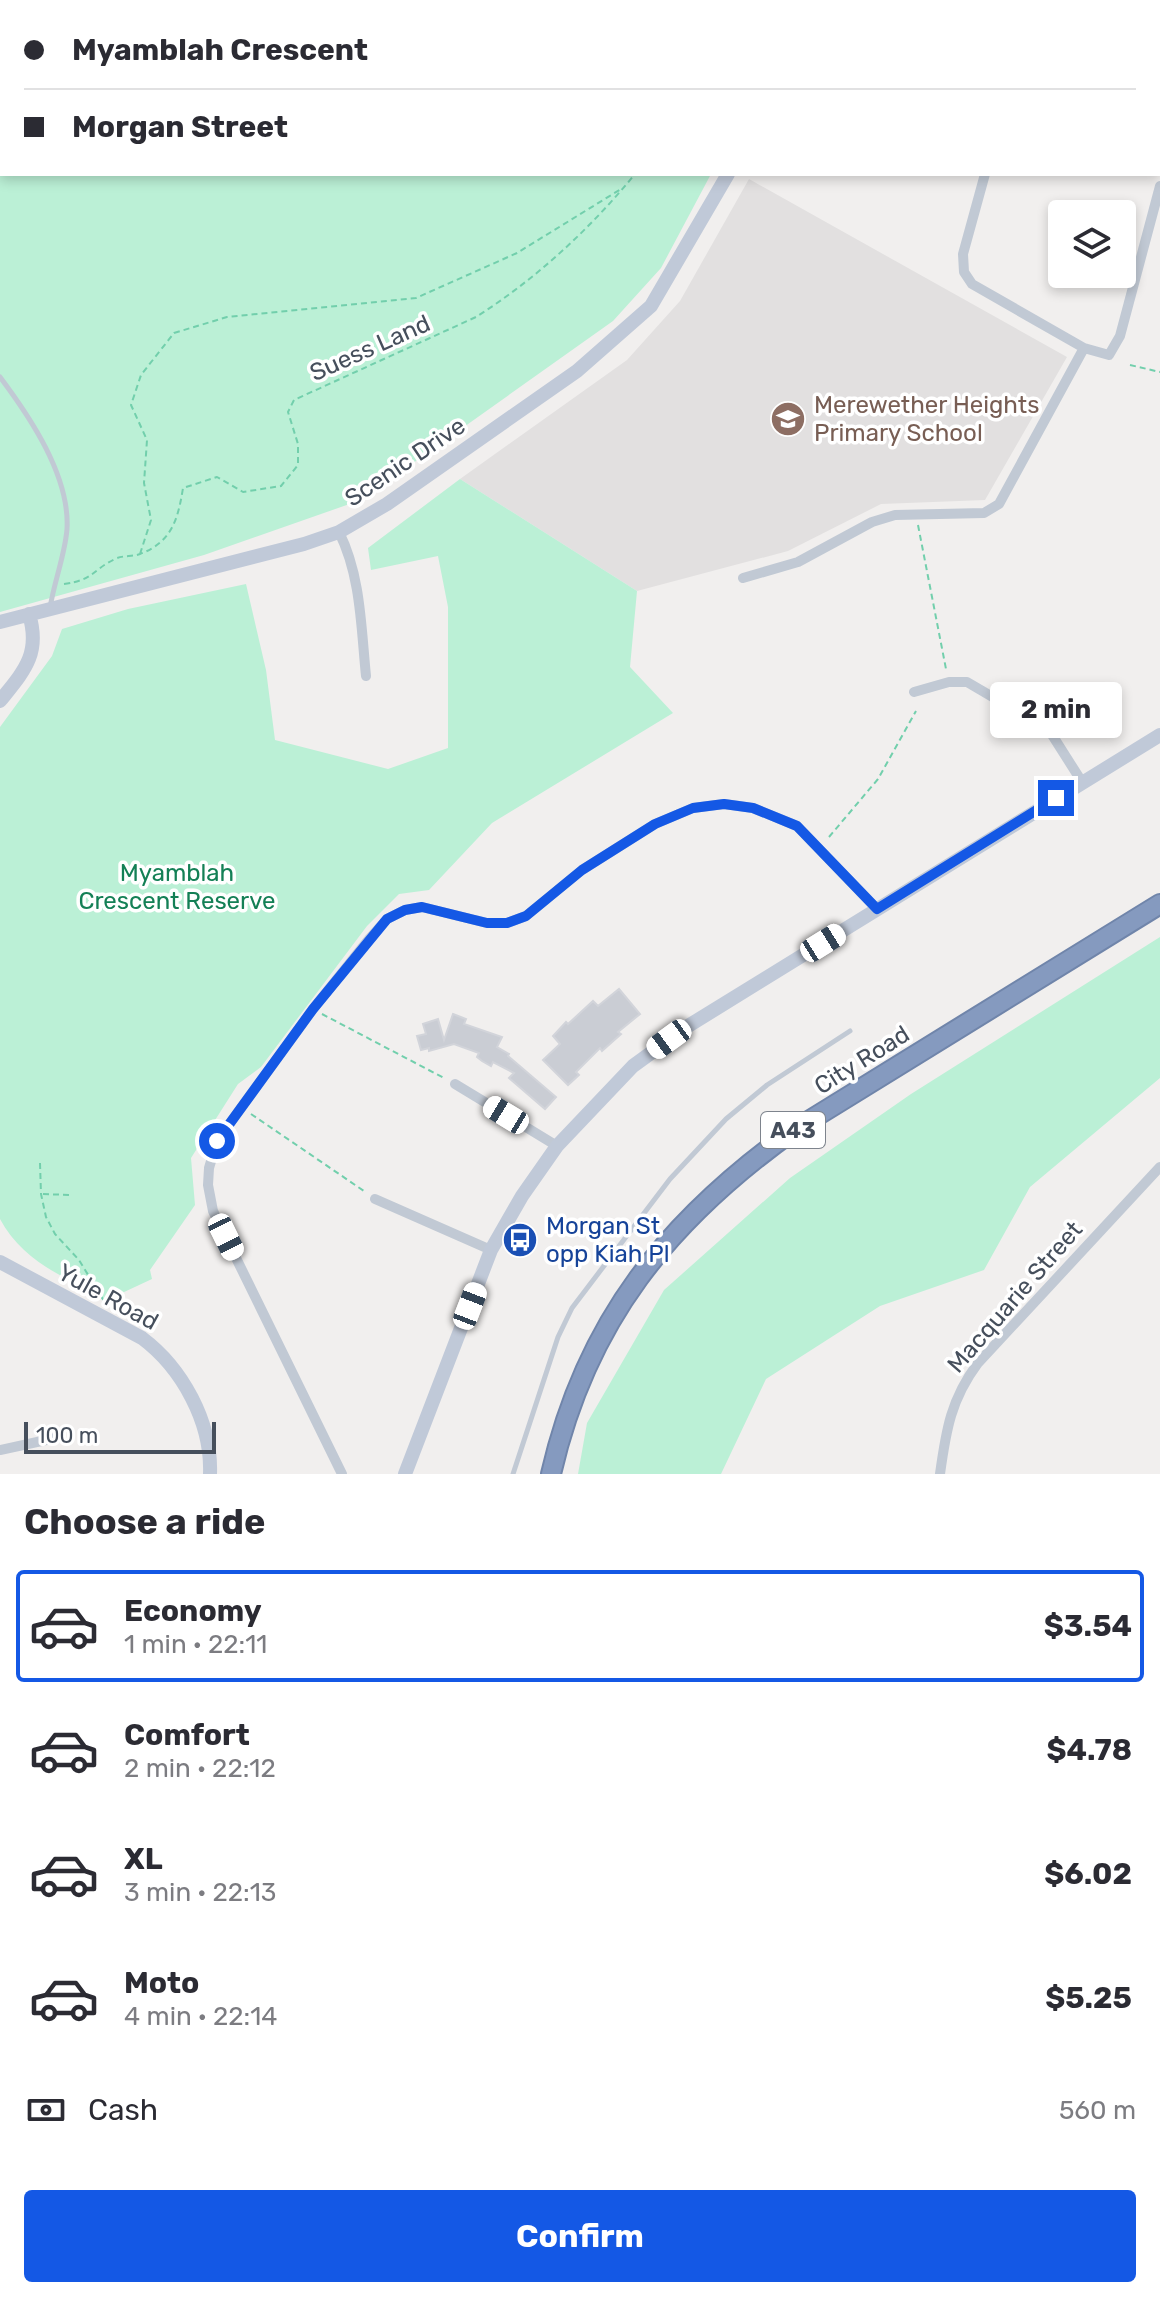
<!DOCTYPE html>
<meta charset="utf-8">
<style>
:root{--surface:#fff;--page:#f7f7f7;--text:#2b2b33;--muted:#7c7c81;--line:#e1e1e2;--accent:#1458e5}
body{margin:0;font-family:Rubik,sans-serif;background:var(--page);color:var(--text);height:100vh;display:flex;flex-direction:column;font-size:30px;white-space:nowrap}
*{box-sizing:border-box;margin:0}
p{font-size:26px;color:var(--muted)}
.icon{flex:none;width:44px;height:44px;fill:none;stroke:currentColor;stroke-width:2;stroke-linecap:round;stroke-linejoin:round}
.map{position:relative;height:1474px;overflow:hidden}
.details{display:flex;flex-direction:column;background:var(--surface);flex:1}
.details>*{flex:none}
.hud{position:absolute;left:0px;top:0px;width:1160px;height:176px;box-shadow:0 4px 12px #0003;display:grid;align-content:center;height:176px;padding:0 24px;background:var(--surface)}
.buttons{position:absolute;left:1048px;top:200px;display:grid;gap:16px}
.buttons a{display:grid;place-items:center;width:88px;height:88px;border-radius:8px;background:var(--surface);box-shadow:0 4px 12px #0003;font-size:40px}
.scale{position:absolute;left:24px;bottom:20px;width:192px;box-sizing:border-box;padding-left:8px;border:4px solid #464f5c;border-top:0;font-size:22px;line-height:28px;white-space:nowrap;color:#464f5c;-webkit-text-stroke:6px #fff;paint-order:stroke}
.end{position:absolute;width:36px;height:36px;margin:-18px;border:10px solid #1458e5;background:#fff;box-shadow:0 0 0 4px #fff}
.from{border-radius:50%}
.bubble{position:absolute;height:56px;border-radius:8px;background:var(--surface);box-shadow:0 4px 12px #0003;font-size:26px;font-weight:700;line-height:56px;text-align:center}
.car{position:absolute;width:24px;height:48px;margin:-24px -12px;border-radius:10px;box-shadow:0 0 6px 2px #0007;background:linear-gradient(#fff 24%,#345 0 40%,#fff 0 76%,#345 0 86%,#fff 0)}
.hud b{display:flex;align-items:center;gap:28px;height:76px;font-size:30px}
.hud b+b{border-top:2px solid var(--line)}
.hud i{width:20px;height:20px;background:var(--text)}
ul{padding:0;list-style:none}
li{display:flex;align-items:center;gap:24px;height:112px;margin:0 16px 12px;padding:0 8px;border:4px solid transparent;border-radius:8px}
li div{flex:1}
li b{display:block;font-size:30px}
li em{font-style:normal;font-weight:700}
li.selected{border-color:var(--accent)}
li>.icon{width:72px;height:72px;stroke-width:1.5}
h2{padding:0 24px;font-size:36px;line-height:96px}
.pay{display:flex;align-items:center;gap:20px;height:88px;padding:0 24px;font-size:30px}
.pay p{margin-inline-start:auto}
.primary-button{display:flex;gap:16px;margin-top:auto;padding:16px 24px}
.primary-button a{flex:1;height:92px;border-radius:8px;background:var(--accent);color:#fff;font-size:32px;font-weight:700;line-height:92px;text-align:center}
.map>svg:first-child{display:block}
.education{fill:#e2e0e0}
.green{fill:#bbf0d6}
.building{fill:#cacdd4;stroke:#d2d4da;stroke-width:2}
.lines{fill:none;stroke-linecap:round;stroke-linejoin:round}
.highway-casing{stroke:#7085aa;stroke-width:22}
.path{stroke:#72cfac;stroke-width:2;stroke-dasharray:6 4;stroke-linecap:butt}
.lane{stroke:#c1c9d4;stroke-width:5}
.street{stroke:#c1c9d4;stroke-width:10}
.secondary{stroke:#c0c9d8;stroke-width:14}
.highway{stroke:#859abf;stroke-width:18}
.route{stroke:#1458e5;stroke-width:10}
.labels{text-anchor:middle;stroke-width:7;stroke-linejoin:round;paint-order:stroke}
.shield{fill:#fff;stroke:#7e848d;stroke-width:2}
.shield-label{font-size:22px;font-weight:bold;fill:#464f5c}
.street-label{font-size:24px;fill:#464f5c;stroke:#fff}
.education-label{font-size:24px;fill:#785e54;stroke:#fff;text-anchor:start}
.park-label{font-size:24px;fill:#148056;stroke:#fff}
.transit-label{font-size:24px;fill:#164399;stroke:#fff;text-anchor:start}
</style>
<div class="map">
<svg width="1160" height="1474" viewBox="0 0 1160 1474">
<rect width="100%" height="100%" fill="#f1efee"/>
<path class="education" d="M749,179L1067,357L985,500L881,504L788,551L637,591L460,479L627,360L680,301Z"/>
<path class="green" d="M0,0H803L2,2V174H711L661,268L613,321L361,500L204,555L0,612Z
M460,479L637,591L630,667L673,713L492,823L429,890L399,894L367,926L261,1067L238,1084L191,1158L195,1205L150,1270L152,1279L107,1300C66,1278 23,1262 0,1219V727L52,656L62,629L128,609L246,584L266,670L275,740L388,769L448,748V607L438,556L371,570L368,548Z
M1160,937V1078L1030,1187L984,1270L880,1306L766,1379L721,1474H578L587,1423L664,1290L790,1178L911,1094Z"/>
<path class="building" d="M619,989L640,1014L618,1032L621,1034L602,1051L600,1048L576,1072L579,1075L568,1085L543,1060L560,1044L553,1036L566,1022L568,1024L593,1001L598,1006Z
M453,1014L466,1019L464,1024L502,1037L497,1047L509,1054L508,1056L556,1097L545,1109L509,1078L514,1073L493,1062L491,1066L482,1061L477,1057L479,1053L454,1044L429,1051V1048L421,1050L417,1036L426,1034L423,1024L438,1019L444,1040Z"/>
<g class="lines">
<g class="highway-casing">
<path id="highway" d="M551,1474C586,1321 668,1220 794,1130L1160,904"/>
</g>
<path class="path" d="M730,2L731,0
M1130,365L1160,372
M918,525L946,669
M140,554L151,520L144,483L147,440L131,405L141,375L174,333L227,317L416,298L517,253L621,189
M64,584C94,580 92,570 115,559C123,555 132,557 140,554C172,542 178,519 183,488L217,477L243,492L281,486L298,465V444L288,412L294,400L476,317C536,279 590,229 635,174
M829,837L878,779L916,711
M322,1014L444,1078
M251,1114L364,1191
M40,1163L41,1194L46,1217L55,1234L79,1260L104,1301
M43,1194L69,1195"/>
<path class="lane" d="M0,377C30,417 70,476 67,529C65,555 54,582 50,608
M513,1474L558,1337L572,1308L670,1179L726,1119L767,1085L850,1031"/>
<path class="street" d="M1028,2L1029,0
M1158,10H1160
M985,174L963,254L964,272L972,284L1084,348L1109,355L1120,336L1160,186
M339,532C361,576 361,627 366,676
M743,578L798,562L872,522L895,515L984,513L999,504L1084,348
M914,692L949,682H967L1049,730L1082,782
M455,1084L557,1146
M375,1199L491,1250
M0,1450L60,1437
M342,1474L213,1211L208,1185L209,1168L217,1141L313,1009L370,938L387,919L405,910L422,907L487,923H507L526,916L582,870L655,824L693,808L724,804L753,808L797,826L877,909
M940,1474C946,1430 951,1399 978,1363L1160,1167"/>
<path class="secondary" d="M824,2L825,0
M0,622L304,544L339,532L387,504L577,371L651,306L728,174
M0,701C24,671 41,654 29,614
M0,1262L142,1338C182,1368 212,1422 210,1474
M405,1474L491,1250L522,1196L557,1146L633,1066L688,1026L1160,735"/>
<use href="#highway" class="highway"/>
</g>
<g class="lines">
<path class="route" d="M217,1141L313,1009L387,919L405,910L422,907L487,923H507L526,916L582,870L655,824L693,808L724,804L753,808L797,826L877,909L1056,798"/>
</g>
<defs>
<g id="school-disc" transform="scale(1.8)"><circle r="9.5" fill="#8d6e63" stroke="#fff"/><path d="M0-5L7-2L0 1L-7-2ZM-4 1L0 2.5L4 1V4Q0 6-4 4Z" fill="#fff"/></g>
<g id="bus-disc" transform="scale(1.8)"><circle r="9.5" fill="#1a4fb4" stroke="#fff"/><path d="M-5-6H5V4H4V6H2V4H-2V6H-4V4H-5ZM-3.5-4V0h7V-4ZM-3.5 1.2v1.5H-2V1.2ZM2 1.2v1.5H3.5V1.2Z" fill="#fff"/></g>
</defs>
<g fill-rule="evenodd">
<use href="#school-disc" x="788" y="419"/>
<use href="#bus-disc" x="520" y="1240"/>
</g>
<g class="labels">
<rect class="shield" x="761" y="1112" width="64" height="36" rx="6"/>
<g class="shield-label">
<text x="793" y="1138">A43</text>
</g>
<g class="street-label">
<text transform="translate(370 348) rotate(-24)" y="8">Suess Land</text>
<text transform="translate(405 462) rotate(-34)" y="8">Scenic Drive</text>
<text transform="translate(862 1060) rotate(-32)" y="8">City Road</text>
<text transform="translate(108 1297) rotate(29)" y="8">Yule Road</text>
<text transform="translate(1015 1297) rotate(-49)" y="8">Macquarie Street</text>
</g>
<g class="education-label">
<text x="814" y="413">Merewether Heights<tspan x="814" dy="28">Primary School</tspan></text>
</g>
<g class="park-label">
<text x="177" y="881">Myamblah<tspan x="177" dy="28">Crescent Reserve</tspan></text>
</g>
<g class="transit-label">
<text x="546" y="1234">Morgan St<tspan x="546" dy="28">opp Kiah Pl</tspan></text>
</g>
</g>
</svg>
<div class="buttons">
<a><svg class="icon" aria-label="layers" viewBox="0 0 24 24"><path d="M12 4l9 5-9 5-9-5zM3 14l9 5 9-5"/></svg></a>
</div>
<div class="scale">100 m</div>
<i class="end from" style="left:217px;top:1141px"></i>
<i class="end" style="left:1056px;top:798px"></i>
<div class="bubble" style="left:990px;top:682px;width:132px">2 min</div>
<i class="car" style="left:823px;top:943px;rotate:58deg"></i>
<i class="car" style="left:669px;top:1039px;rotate:234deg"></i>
<i class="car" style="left:506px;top:1115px;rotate:301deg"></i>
<i class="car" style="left:226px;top:1237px;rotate:154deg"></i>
<i class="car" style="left:470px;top:1306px;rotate:21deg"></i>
<div class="hud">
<b><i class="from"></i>Myamblah Crescent</b>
<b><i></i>Morgan Street</b>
</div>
</div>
<section class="details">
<h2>Choose a ride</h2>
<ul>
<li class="selected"><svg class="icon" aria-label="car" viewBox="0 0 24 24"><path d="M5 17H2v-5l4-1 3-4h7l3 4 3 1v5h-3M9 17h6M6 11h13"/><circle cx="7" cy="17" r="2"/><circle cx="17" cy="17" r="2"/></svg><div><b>Economy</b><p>1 min · 22:11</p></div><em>$3.54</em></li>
<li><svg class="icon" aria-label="car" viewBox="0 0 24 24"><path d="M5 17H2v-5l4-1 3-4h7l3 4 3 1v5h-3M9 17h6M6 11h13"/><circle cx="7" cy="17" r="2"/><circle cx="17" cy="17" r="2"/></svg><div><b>Comfort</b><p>2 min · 22:12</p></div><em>$4.78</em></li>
<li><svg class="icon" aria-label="car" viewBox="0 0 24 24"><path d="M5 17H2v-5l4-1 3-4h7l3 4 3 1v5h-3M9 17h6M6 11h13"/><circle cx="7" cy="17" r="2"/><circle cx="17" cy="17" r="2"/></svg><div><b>XL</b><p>3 min · 22:13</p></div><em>$6.02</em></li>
<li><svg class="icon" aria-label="car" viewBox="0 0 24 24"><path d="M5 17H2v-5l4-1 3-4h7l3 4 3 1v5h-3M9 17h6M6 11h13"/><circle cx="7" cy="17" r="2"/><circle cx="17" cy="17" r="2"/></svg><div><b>Moto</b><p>4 min · 22:14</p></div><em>$5.25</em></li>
</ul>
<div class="pay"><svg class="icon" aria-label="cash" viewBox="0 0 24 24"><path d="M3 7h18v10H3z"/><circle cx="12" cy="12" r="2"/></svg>Cash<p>560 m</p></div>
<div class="primary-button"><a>Confirm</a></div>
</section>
